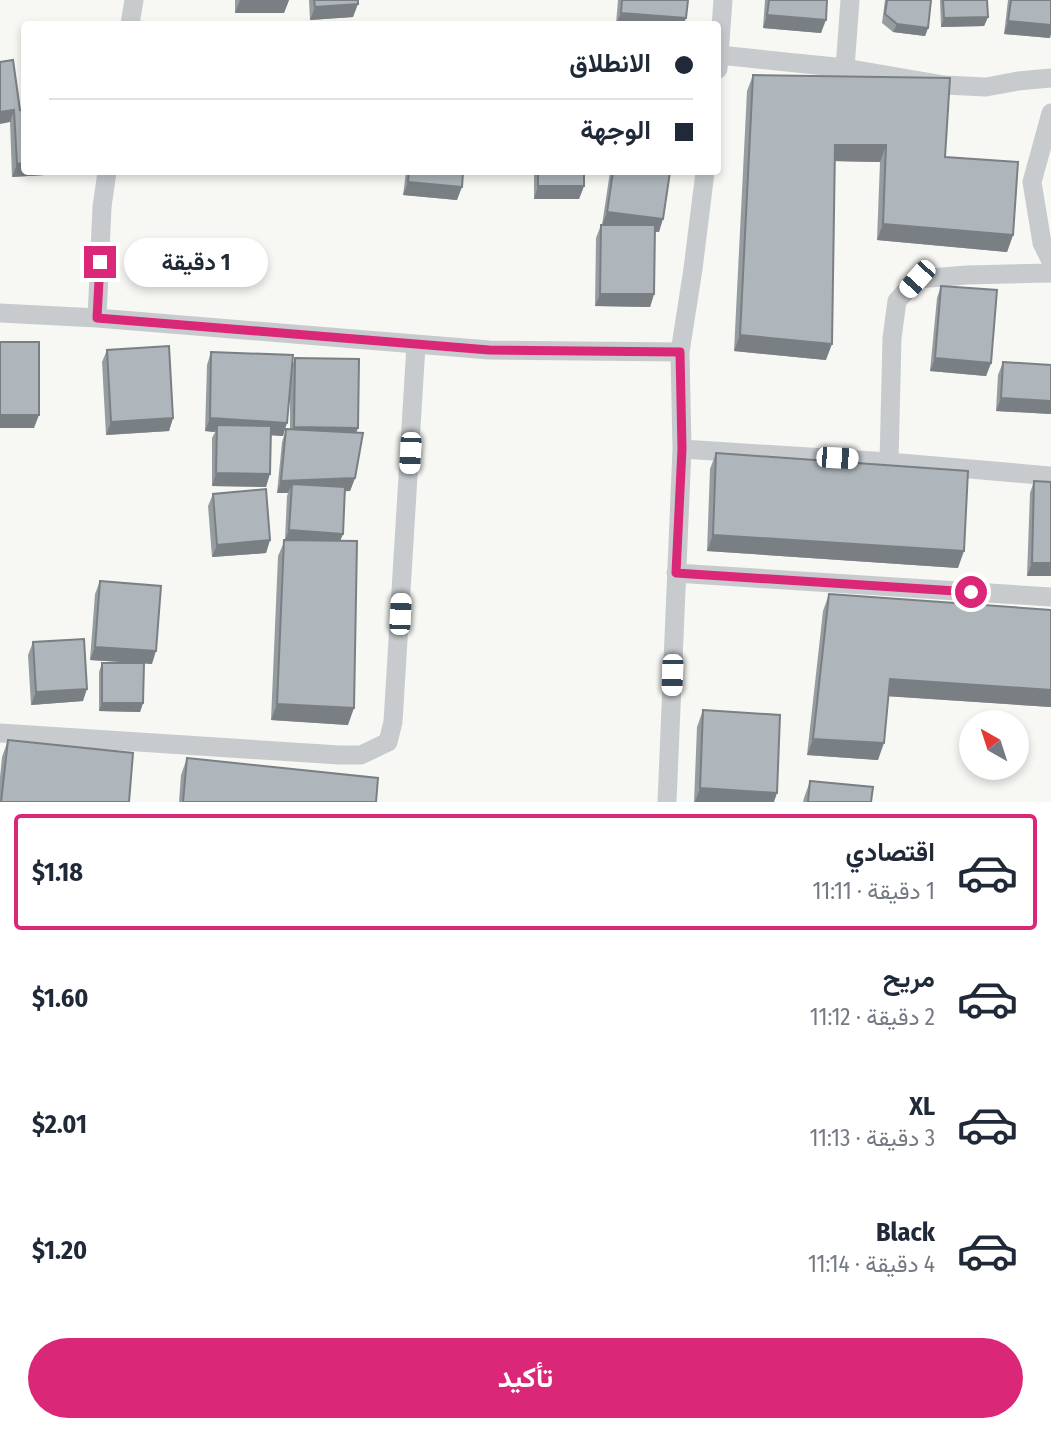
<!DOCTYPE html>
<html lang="ar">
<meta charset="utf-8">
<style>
:root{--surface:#fff;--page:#f2f2f3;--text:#1f2937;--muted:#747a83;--line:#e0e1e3;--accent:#db2777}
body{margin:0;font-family:"Fira Sans Condensed",Vazirmatn,sans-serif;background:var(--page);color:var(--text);direction:rtl;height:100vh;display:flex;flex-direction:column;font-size:26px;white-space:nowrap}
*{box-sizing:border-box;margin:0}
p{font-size:23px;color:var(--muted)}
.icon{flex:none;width:38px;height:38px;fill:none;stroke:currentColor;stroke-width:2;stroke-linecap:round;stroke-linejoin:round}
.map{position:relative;height:802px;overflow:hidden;direction:ltr}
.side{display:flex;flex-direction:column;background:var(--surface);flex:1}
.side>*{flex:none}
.banner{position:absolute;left:21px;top:21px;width:700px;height:154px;border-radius:7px;box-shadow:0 4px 10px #0003;direction:rtl;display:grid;align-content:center;height:154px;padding:0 28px;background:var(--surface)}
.needle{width:46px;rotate:321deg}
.tools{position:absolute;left:959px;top:710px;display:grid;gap:14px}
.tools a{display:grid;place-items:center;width:70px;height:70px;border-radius:50%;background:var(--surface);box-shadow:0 4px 10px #0003;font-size:35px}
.end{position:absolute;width:32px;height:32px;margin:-16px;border:9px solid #db2777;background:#fff;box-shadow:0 0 0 4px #fff}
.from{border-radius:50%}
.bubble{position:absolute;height:49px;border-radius:24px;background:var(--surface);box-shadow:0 4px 10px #0003;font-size:23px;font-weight:700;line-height:49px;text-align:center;direction:rtl}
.car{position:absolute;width:21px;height:42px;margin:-21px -10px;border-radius:9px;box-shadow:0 0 5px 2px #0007;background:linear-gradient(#fff 24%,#345 0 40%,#fff 0 76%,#345 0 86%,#fff 0)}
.banner b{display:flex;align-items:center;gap:24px;height:66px;font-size:26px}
.banner b+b{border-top:2px solid var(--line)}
.banner i{width:18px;height:18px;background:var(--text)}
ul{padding:12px 0 0;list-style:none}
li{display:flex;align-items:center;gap:21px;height:116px;margin:0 14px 10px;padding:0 14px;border:4px solid transparent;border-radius:7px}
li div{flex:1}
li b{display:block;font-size:26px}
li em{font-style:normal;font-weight:700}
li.selected{border-color:var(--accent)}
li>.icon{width:63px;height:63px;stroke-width:1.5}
.cta{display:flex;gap:14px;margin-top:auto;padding:14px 28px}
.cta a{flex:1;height:80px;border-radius:42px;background:var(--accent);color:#fff;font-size:28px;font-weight:700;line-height:80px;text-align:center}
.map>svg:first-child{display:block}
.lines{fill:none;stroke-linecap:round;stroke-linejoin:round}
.street{stroke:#c7cbce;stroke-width:19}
.wall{fill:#969da1}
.shaded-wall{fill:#7a7f83}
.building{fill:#aeb6bb;stroke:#7a7f83;stroke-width:2}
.route{stroke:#db2777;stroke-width:9}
</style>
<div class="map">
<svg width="1051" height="802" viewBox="0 0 1051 802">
<rect width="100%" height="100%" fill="#f7f7f4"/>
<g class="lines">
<path class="street" d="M130,24L134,0
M719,55L845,68L944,85L986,87L1018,81L1051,78
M845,68L850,0
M718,69L723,0
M1051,113L1032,182L1042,243L1051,261
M0,313L97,318L489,350L680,352L693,269L705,172
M97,318L102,207L107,172
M682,449L889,462L1051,476
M889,462L892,338L897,301L917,279L967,275L1051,273
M676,573L1051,597
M0,733L339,755H361L388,742L393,722L416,345
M667,802L682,449L680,352"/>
</g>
<path class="wall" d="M235,0H289L284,13H235Z
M309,0H358L353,17L310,20Z
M618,0H688L684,24H616Z
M765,0H827L821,33L763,28Z
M885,0H931L928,28L925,36L893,32L882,23Z
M940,0H987L988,17L984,26L941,27Z
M1008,0H1051L1050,38L1004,34Z
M0,62L20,110L61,174L12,177L10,122Z
M753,75L945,157L1013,235L1007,252L877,240L880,162L834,161L826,360L734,351L747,91Z
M406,172H463L457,200L403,195Z
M534,172H584V186L579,199H534Z
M610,172H670L659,232H655L654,294L650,307L595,306L596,238L601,225H602Z
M941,286L991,363L986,376L930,371L937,298Z
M107,350L173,418L169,431L106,435L102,362Z
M211,352L292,366L295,358L356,433L355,478L350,491H345L343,534L340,540L348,725L271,720L278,556L285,540L287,496L288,493H277L282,442L286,429H290V391L283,436L271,435L266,487L212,486V438L215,432L205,431L207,365Z
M1003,362L1051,414L996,411L998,375Z
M716,453L958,568L707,551L710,469Z
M1034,481L1051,482V576H1027L1030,493Z
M213,494L270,540L266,553L212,557L208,506Z
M100,581L152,664L144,663L143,703L140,712L99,711V672L102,663H139L90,660L95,594Z
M829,594L1051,707L888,696L878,760L807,755L823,611Z
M33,642L83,701L31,705L28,655Z
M703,710L774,802H694L697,727Z
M8,740L129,802H0V777L2,757Z
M187,758L376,802H179L181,775Z
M810,781L871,802H803L804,798Z"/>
<path class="shaded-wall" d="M240,0H289L284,13H235Z
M358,4L353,17L310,20L315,7Z
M621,13L686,18L684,24H616Z
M767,15L826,20L821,33L763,28Z
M988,17L984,26L941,27L944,18Z
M1008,21L1051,25V34L1050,38L1004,34Z
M897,24L928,28L925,36L893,32Z
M14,110L10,122L0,124V112Z
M835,145H886L880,162L829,161Z
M24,163V172H62L61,174L12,177L17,164Z
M408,182L462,187L457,200L403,195Z
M538,186H584L579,199H534Z
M607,212L663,219L659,232L602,225Z
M883,224L1013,235L1007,252L877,240Z
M600,294H654L650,307L595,306Z
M740,335L832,344L826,360L734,351Z
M935,358L991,363L986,376L930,371Z
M1001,398L1051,401V414L996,411Z
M0,415H39L34,428H0Z
M173,418L169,431L106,435L111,422Z
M210,418L287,423L283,436L217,432V425L215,432L205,431Z
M294,427L358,428L353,441L290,440Z
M216,473L270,474L266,487L212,486Z
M355,478L350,491L291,493L292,484L288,493H277L281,481Z
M289,530L343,534L338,546L284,543Z
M713,535L964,551L958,568L707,551Z
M270,540L266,553L212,557L217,545Z
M1032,563H1051V576H1027Z
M95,647L156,651L152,664L90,660Z
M890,679L1051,690V707L884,696Z
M87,689L83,701L31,705L36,692Z
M102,703H143L140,712L99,711Z
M277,704L354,708L348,725L271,720Z
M813,739L884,743L878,760L807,755Z
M700,788L777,793L774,802H695Z"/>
<path class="building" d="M314,0H358V4L315,7Z
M622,0H688L686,18L621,13Z
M769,0H827L826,20L767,15Z
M887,0H931L928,28L897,24L885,14Z
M943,0H987L988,17L944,18Z
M1011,0H1051V25L1008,21Z
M13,60L20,110L24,109V163L17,164L14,110L0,112V62Z
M753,75L950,78L945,157L1018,162L1013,235L883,224L886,145H835L832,344L740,335Z
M409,172H463L462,187L408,182Z
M538,172H584V186H538Z
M613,172H670L663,219L607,212Z
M601,225H655L654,294H600Z
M941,286L997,290L991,363L935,358Z
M0,342H39V415H0Z
M169,346L173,418L111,422L107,350Z
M211,352L293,355L287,423L210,418Z
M295,358L359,359L358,428L294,427Z
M1003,362L1051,365V401L1001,398Z
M217,425L271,426L270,474L216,473Z
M286,429L363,433L355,478L281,481Z
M716,453L968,471L964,551L713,535Z
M1034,481L1051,482V563H1032Z
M292,484L345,487L343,534L289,530Z
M266,489L270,540L217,545L213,494Z
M284,540L357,541L354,708L277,704Z
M100,581L161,586L156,651L95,647Z
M829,594L1051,610V690L890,679L884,743L813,739Z
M84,639L87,689L36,692L33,642Z
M102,663H144L143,703H102Z
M703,710L780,715L777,793L700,788Z
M8,740L133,753L129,802H1Z
M187,758L378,778L376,802H183Z
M810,781L873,787L871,802H808Z"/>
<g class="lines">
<path class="route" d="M100,262L97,318L489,350L680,352L682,449L676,573L971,592"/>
</g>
</svg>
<div class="tools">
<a><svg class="needle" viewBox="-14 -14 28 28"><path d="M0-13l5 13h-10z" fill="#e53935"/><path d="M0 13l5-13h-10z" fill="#747a83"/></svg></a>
</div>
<i class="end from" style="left:971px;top:592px"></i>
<i class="end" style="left:100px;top:262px"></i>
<div class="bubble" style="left:124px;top:238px;width:144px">1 دقيقة</div>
<i class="car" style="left:917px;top:279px;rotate:222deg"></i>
<i class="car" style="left:410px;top:453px;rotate:183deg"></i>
<i class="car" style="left:837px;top:458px;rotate:93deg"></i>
<i class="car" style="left:400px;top:614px;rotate:3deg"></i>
<i class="car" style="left:672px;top:675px;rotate:182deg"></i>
<div class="banner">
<b><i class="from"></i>الانطلاق</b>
<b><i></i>الوجهة</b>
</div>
</div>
<section class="side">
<ul>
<li class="selected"><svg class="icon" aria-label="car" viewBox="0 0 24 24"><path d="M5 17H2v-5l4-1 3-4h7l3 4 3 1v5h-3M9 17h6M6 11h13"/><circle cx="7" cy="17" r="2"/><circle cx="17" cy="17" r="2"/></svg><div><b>اقتصادي</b><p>1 دقيقة · 11:11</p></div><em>$1.18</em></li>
<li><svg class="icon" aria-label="car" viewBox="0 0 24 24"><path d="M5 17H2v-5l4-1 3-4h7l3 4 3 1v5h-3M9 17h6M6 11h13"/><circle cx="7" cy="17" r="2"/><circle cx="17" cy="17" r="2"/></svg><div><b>مريح</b><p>2 دقيقة · 11:12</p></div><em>$1.60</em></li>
<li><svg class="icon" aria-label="car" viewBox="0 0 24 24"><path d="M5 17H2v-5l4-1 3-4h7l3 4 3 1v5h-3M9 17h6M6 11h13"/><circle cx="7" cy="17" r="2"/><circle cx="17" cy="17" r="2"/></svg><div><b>XL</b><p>3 دقيقة · 11:13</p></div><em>$2.01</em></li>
<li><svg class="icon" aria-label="car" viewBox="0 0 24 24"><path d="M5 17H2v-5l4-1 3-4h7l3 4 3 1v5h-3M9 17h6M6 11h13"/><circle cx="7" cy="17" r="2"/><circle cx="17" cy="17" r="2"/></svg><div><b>Black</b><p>4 دقيقة · 11:14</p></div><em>$1.20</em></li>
</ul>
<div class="cta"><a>تأكيد</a></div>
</section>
